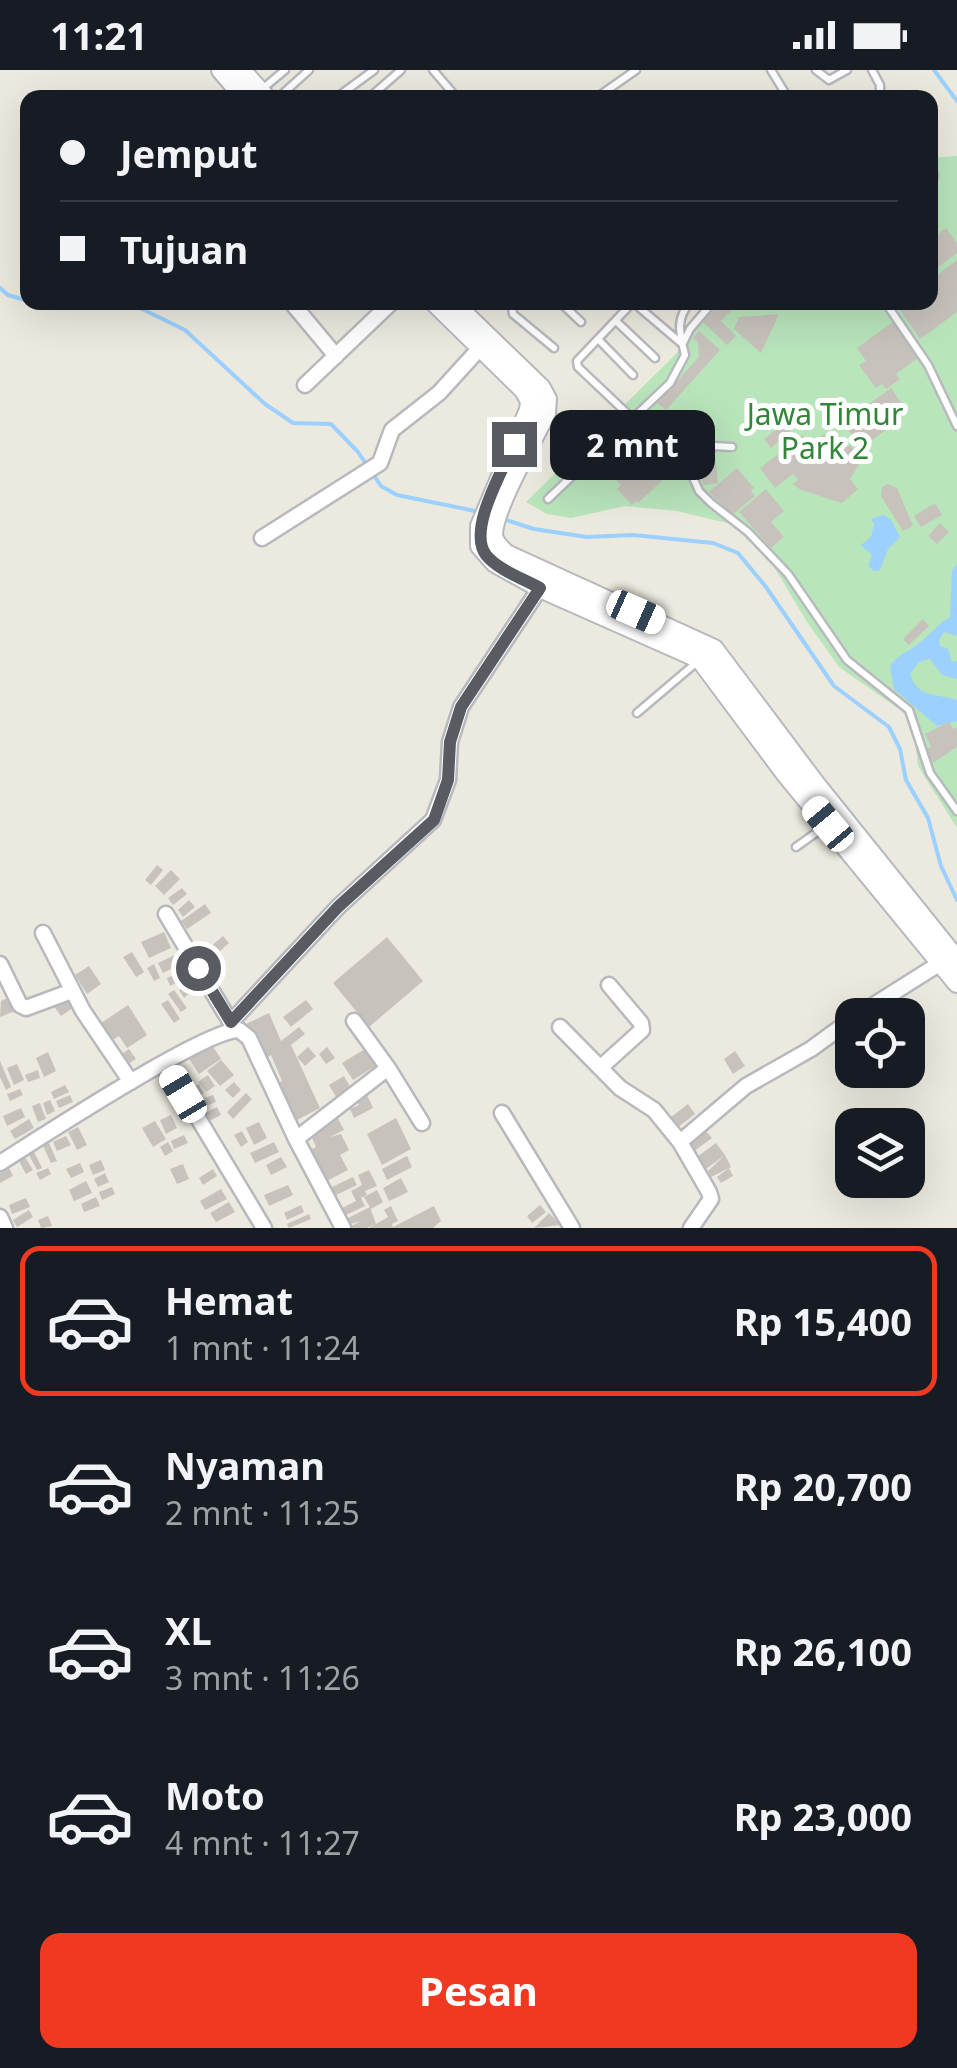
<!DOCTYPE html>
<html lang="id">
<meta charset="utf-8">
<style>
:root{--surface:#171b24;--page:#242831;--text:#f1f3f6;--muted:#9ea1a6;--line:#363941;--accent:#ef3921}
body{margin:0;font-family:"Noto Sans",sans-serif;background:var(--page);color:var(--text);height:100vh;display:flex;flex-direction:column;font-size:38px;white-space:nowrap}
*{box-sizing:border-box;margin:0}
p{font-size:32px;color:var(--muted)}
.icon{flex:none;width:55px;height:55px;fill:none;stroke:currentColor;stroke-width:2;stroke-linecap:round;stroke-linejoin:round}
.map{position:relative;height:1158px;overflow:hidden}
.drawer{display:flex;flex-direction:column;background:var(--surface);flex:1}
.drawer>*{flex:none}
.banner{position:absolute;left:20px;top:20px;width:918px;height:220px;border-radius:20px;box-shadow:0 10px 40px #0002;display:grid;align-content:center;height:220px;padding:0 40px;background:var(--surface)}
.fabs{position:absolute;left:835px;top:928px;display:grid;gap:20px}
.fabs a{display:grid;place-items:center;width:90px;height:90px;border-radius:20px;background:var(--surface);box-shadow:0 10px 40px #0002;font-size:50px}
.end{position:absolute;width:45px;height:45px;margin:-22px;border:12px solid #585b61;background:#fff;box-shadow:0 0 0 5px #fff}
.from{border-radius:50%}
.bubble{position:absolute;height:70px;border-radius:20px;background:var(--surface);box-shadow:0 10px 40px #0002;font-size:32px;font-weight:700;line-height:70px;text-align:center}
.car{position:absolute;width:30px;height:60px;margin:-30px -15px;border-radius:12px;box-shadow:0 0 8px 2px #0007;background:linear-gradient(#fff 24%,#345 0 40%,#fff 0 76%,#345 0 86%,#fff 0)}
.banner b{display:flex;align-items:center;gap:35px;height:95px;font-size:38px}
.banner b+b{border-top:2px solid var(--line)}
.banner i{width:25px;height:25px;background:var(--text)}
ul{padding:18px 0 0;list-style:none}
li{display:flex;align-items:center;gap:30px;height:150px;margin:0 20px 15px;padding:0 20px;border:5px solid transparent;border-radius:20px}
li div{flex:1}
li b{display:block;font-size:38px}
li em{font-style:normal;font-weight:700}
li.selected{border-color:var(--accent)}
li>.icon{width:90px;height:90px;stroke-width:1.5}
.button{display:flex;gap:20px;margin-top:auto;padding:20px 40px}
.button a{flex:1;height:115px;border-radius:20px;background:var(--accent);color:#fff;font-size:40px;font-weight:700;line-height:115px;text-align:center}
.status{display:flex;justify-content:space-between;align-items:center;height:70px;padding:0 50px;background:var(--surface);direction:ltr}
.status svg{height:28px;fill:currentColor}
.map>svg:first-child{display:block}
.green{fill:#b9e5bb}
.water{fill:#9bd0ff}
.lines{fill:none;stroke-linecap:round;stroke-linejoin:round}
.stream{stroke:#9bd0ff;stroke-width:4}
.building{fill:#c7c3bc}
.lane-casing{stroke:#b7b9bf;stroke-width:11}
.street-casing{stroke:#b7b9bf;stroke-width:19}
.secondary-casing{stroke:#b5b8bf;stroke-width:22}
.lane{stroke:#fff;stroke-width:6}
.street{stroke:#fff;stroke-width:14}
.secondary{stroke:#fff;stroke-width:18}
.route{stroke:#585b61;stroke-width:12}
.labels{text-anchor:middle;stroke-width:10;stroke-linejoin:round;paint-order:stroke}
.park-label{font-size:30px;fill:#318639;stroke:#fff}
</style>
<div class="status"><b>11:21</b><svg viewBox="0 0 49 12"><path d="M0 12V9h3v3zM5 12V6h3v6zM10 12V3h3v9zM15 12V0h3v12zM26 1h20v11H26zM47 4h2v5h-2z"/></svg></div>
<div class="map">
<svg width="957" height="1158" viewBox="0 0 957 1158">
<rect width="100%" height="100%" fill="#ece9de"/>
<path class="green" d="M957,86V784V758L918,696L913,652L909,646L839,597L807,552L770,490L731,454L677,441L625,436L571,448L547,444L526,432L674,286L704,251L697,243L709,233L930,232V88Z"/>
<path class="water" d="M883,445L891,450L900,467L888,479L880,500L874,501L868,496L872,485L861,475L871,467L874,454L871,449Z
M957,494V566L944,562L939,570L940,576L948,579L952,592L957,591V609L942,605L930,589L919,592L910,604C918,629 937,623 957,630V651L937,656L894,619L890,596C900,583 905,584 917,575C929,566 936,555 950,547L952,501Z"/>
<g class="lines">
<path class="stream" d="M934,0L957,31
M0,218L8,225L28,231
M31,232H42
M119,232L138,237L185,260L265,334L293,353L331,354L358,382L381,416L397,425L480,442
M503,449L534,459L587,467L633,465L713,473L738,483L766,517L834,616L889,657L900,679L906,710L928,748L941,796L957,830"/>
</g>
<path class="building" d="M946,158L957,173V183L930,203V170Z
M957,190V242L920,269L896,234L930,232V210Z
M722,232H740L721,251L736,266L727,275L703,252Z
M779,244L761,283L734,259L739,247Z
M893,252L918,288L896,304L900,309L886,319L882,314L876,318L859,295L866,291L857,278Z
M699,261L720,280L666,340L657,333L699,287L698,272L693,268Z
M891,318L902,334L895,339L902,348L868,373L861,364L855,369L843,353Z
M783,354L790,362L771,378L764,369Z
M824,364L837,380L850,375L862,390L850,409L858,419L842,433L801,420L792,414L798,410L793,404L775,418L760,398L803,365L811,375Z
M634,365L667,406L638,433L636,431L632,435L617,419L621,415L615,409L640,385L627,371Z
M709,385H715L718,413L704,415L700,407L702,394Z
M737,398L754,418L751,421L755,426L732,445L709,422Z
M888,414L897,418L913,456L903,461L881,426L882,417Z
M766,419L784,441L771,452L784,467L771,478L739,442Z
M935,433L942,445L921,457L914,446Z
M940,453L949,462L937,474L928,466Z
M923,549L929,556L909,575L903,569Z
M949,652L953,659L957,657V677L933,693L926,679L931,677L925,664Z
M157,795L163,800L151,815L145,810Z
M171,800L180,809L164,825L155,816Z
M182,818L187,824L173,835L168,828Z
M189,830L195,837L183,847L178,840Z
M205,834L211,843L187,859L181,851Z
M164,862L171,878L149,888L141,872Z
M223,866L229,873L210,890L204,882Z
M387,867L423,911L369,957L333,913Z
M132,882L144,902L136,907L123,887Z
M177,884L181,894L163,903L158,893Z
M154,894L160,908L154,911L147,898Z
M89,896L101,914L87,924L75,905Z
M182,901L185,909L170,916L167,908Z
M189,912L195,919L184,928L179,920Z
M174,920L187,938L181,942L168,924Z
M70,924L77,935L61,946L53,935Z
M14,925L20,939L0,947L1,931Z
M168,930L180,949L174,953L161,934Z
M306,930L313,939L291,957L283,947Z
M128,935L147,965L127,978L119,966L106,974L95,957Z
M269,943L281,971L299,957L305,964L291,975L320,1038L297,1050L289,1034L285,1036L279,1024L284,1022L279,1013L282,1011L271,985L264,989L246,954Z
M210,972L221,989L199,1004L188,987Z
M308,977L316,986L305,996L297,987Z
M327,977L335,988L326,994L319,984Z
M368,977L379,994L353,1010L342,993Z
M129,979L136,989L122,998L116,988Z
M735,981L745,996L733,1004L724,989Z
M48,982L56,1001L44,1007L36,988Z
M221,990L234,1005L220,1016L207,1001Z
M0,991L11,1017L6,1020L0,1007Z
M17,994L24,1010L14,1015L7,998Z
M38,1000L40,1008L28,1012L25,1005Z
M208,1005L215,1016L206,1022L198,1012Z
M344,1006L354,1024L339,1032L329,1015Z
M234,1012L241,1020L233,1028L225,1020Z
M199,1014L204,1023L191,1031L185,1022Z
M65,1015L69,1022L54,1029L51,1022Z
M20,1019L23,1025L10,1031L7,1024Z
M246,1023L252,1029L233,1049L227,1042Z
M366,1023L373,1038L354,1048L350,1039L359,1035L356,1028Z
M70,1025L73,1032L59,1038L56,1031Z
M213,1025L216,1032L200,1038L197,1031Z
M50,1030L55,1041L47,1045L43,1033Z
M40,1033L46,1049L38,1052L32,1036Z
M688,1034L695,1044L673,1061L666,1051Z
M217,1037L221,1045L207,1052L203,1044Z
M21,1038L25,1047L7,1056L3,1046Z
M171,1045L177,1058L166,1064L160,1050Z
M336,1045L344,1060L330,1067L341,1064L349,1080L340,1085L348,1100L323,1113L309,1080L316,1077L309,1061Z
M396,1048L411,1079L382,1095L367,1064Z
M29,1049L34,1058L15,1069L10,1061Z
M155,1051L166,1069L153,1077L142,1058Z
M259,1052L267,1068L254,1075L246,1058Z
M78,1057L87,1075L77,1080L68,1062Z
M242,1061L248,1072L241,1077L234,1065Z
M706,1061L712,1068L690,1084L685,1077Z
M184,1065L188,1073L174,1079L171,1071Z
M66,1066L71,1075L57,1081L53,1072Z
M168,1072L173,1081L165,1086L160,1077Z
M274,1072L279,1082L255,1093L250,1083Z
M49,1073L57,1091L51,1093L43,1076Z
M716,1073L725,1085L731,1097L711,1107L708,1101L725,1085L706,1099L697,1087Z
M34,1082L42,1098L37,1100L29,1085Z
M407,1086L412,1097L387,1110L382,1099Z
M25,1087L33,1100L26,1104L19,1091Z
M281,1087L287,1097L271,1105L266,1095Z
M101,1090L105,1100L93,1105L89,1095Z
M80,1093L84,1102L71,1108L66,1099Z
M183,1094L189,1109L177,1114L170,1099Z
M9,1098L13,1106L0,1113V1103Z
M48,1098L51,1104L40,1110L36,1103Z
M729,1098L733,1106L721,1113L717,1107Z
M213,1099L217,1106L203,1115L199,1108Z
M369,1100L377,1116L365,1121L367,1125L361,1128L365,1136L342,1147L338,1140L356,1131L351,1121L362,1115L358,1105Z
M105,1103L109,1112L98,1117L94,1109Z
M353,1107L357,1115L332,1127L328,1119Z
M401,1108L408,1122L389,1131L383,1118Z
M86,1111L92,1123L74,1131L69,1120Z
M288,1115L293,1125L269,1136L264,1125Z
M112,1117L115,1124L102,1130L99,1122Z
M221,1119L227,1129L205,1140L200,1131Z
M377,1120L383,1132L371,1139L364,1127Z
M96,1127L100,1136L84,1142L81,1134Z
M26,1128L30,1137L12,1144L9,1135Z
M229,1132L235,1142L216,1152L210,1143Z
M301,1135L304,1142L287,1150L284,1143Z
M540,1135L546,1142L532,1153L527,1146Z
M391,1136L398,1151L392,1154L393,1157L434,1136L441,1151L433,1158H369L388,1147L384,1140Z
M370,1137L376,1154L367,1158H347L361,1151L347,1155L344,1150Z
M29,1140L33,1147L17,1157L13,1150Z
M549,1143L561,1155L534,1158Z
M309,1144L311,1149L289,1158L287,1154Z
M48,1146L52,1156L41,1158L38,1150Z"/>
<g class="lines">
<g class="lane-casing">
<path id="lane" d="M433,0L457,28
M771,0L788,28
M816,0L829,10L847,0
M872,0L880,15V28
M261,20L285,0
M278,28L309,0
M336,28L374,0
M369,28L401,0
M596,28L636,0
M930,93L934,106L930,115
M511,232L513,244L554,278
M560,232L581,252
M633,232L577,291L578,297L692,405L699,421L711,433L748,462L788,504L847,590L909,640L930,703L957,741
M885,232L928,295L957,356
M634,233L681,273
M616,251L655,288
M598,269L633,305
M683,273L690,259L713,232
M590,391L605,404L614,401L624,388L613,371
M692,405L713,376L732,377
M548,429L670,313L685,285C680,264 675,250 690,232
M637,643L697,592
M796,777L827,755"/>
</g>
<g class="street-casing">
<path id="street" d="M291,232L336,286
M305,315L392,232
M262,468L380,393L392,360L439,323L480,278
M166,844L234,958
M43,863L83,941L131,1012
M0,894L20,935L26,938L72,921
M858,945L942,892
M354,951L388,998
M231,952L338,837L433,750L448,710L450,672L461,637L540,518
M560,957L620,1018L654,1040L680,1072
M165,993L264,1158
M600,998L642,960L641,953L609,915
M502,1043L572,1158
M296,1069L388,998L422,1053
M0,1093C38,1069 206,959 239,960L249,968L296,1069L343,1158
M0,1147L5,1158
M691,1158L711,1129L709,1122L680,1072L746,1016L811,979L852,949"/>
</g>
<g class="secondary-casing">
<path id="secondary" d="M221,0L245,28
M241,0L266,28
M434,232L524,320L530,331L529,340L480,456V476L495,493L540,518L700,589L785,703L957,913
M452,232L541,318L547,329L546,343C533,370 494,437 493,464C493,472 500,478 506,484L714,579L817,716L957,890"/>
</g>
<use href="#lane" class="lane"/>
<use href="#street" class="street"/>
<use href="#secondary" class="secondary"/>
</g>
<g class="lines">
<path class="route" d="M198,898L231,952L338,837L434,750L448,710L450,672L461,637L540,518C524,509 498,500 486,485C467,460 503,400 514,374"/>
</g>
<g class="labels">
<g class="park-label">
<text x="825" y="355">Jawa Timur<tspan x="825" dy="34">Park 2</tspan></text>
</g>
</g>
</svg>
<div class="fabs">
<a><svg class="icon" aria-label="locate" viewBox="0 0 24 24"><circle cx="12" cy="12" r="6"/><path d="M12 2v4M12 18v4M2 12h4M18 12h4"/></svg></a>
<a><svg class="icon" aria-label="layers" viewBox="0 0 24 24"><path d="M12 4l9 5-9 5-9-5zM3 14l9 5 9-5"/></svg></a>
</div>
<i class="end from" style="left:198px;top:898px"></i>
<i class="end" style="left:514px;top:374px"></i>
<div class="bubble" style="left:550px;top:340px;width:165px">2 mnt</div>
<i class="car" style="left:636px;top:542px;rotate:114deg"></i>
<i class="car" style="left:828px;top:754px;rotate:320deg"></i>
<i class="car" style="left:183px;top:1024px;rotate:329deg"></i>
<div class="banner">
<b><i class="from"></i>Jemput</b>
<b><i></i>Tujuan</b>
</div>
</div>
<section class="drawer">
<ul>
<li class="selected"><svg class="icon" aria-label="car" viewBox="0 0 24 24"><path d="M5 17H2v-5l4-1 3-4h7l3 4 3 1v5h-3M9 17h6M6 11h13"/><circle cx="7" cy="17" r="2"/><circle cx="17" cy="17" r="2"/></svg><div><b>Hemat</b><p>1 mnt · 11:24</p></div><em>Rp 15,400</em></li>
<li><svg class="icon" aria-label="car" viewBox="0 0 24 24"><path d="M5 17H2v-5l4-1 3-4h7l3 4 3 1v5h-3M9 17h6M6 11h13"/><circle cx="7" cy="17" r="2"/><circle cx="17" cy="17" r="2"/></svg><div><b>Nyaman</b><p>2 mnt · 11:25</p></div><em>Rp 20,700</em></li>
<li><svg class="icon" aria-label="car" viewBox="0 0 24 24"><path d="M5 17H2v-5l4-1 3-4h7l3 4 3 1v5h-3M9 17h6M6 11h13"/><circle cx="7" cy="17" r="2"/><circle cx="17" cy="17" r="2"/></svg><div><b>XL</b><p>3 mnt · 11:26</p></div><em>Rp 26,100</em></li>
<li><svg class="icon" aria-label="car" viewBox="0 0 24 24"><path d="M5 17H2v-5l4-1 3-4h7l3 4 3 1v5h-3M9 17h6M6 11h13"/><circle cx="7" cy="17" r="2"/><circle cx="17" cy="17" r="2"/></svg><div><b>Moto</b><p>4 mnt · 11:27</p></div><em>Rp 23,000</em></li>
</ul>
<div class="button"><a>Pesan</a></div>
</section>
